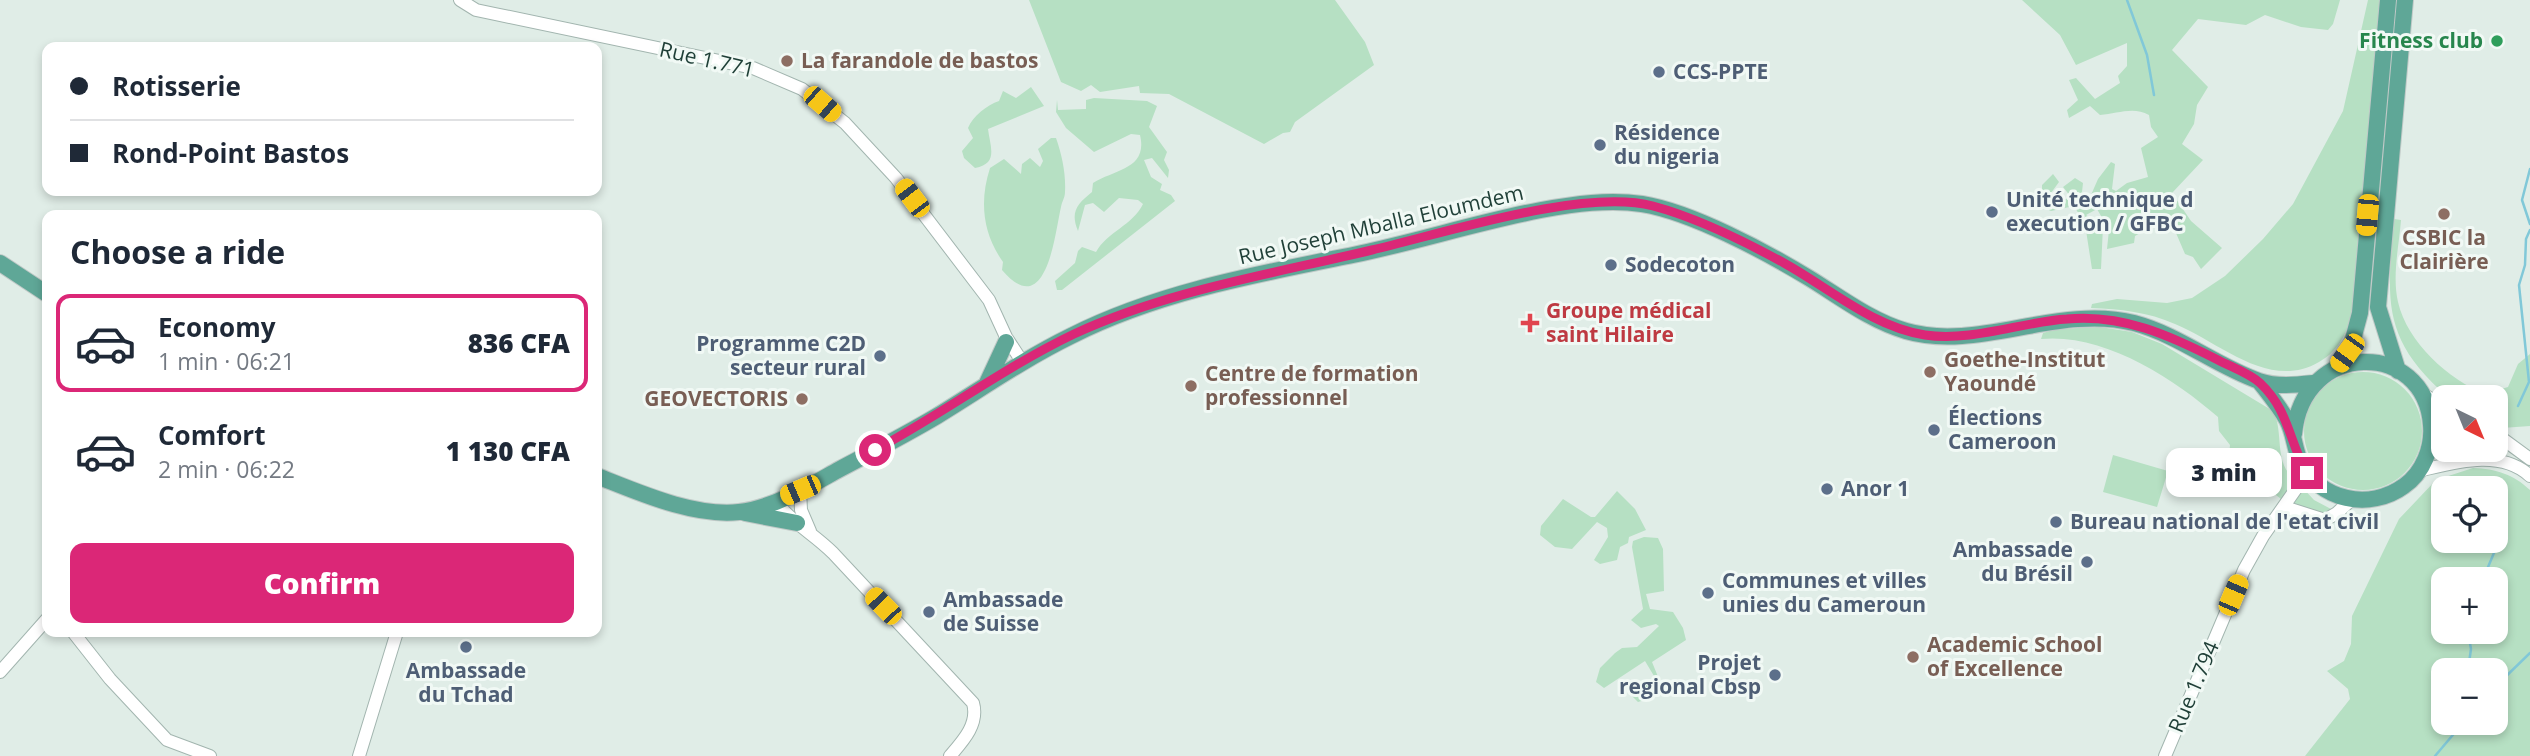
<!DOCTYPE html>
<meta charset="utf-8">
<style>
:root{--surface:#fff;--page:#f6f6f7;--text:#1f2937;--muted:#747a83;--line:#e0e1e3;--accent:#db2777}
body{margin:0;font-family:"Open Sans",sans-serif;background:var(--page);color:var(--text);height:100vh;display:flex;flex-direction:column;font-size:26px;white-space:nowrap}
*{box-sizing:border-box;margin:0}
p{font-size:23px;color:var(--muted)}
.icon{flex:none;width:38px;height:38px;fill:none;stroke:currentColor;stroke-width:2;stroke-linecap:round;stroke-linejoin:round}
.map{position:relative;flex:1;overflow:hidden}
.details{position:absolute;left:42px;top:210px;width:560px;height:427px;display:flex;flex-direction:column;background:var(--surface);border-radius:14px;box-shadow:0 4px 10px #0003}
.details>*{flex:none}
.hud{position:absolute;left:42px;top:42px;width:560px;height:154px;border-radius:14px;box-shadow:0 4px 10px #0003;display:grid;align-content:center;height:154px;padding:0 28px;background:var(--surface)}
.needle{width:46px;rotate:137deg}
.tools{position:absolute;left:2431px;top:385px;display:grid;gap:14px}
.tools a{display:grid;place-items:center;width:77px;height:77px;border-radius:14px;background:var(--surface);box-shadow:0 4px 10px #0003;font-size:35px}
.end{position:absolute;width:32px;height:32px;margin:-16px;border:9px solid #db2777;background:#fff;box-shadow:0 0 0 4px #fff}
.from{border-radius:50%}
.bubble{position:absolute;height:49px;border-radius:14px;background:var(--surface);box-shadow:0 4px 10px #0003;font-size:23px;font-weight:800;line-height:49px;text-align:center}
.car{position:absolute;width:21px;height:42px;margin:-21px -10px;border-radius:9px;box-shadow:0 0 5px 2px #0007;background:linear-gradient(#f5c518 24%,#345 0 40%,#f5c518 0 76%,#345 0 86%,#f5c518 0)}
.hud b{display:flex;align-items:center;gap:24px;height:66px;font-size:26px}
.hud b+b{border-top:2px solid var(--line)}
.hud i{width:18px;height:18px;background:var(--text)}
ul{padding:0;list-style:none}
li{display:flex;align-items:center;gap:21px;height:98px;margin:0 14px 10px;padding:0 14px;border:4px solid transparent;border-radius:14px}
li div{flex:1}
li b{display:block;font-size:26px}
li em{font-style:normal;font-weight:800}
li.on{border-color:var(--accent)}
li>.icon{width:63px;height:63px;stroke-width:1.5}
h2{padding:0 28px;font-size:32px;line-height:84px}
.cta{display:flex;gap:14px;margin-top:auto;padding:14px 28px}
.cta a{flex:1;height:80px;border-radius:14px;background:var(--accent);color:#fff;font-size:28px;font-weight:800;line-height:80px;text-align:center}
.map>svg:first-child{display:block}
.green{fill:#b6e0c3;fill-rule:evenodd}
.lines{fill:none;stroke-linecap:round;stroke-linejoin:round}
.stream{stroke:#81c8d8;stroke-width:2.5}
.minor-casing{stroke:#a2b5af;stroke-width:14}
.major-casing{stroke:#c0c9c7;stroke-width:18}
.minor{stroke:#fff;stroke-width:12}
.major{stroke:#5fa797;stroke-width:16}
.route{stroke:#db2777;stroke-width:9}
.leisure-dot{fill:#2e9e5b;stroke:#f1f9f5;stroke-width:2.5}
.education-dot{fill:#8d6e63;stroke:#f1f9f5;stroke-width:2.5}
.service-dot{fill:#5c6f8a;stroke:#f1f9f5;stroke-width:2.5}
.health-dot{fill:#e0444e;stroke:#f1f9f5;stroke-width:2.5}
.labels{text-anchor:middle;stroke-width:6;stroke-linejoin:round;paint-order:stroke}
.leisure-label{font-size:21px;font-weight:bold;fill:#27864d;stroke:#f1f9f5;text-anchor:end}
.street-label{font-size:21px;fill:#1f3f37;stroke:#f1f9f5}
.education-label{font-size:21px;font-weight:bold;fill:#785e54;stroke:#f1f9f5;text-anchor:start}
.service-label{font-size:21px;font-weight:bold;fill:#4e5e75;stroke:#f1f9f5;text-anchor:start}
.health-label{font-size:21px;font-weight:bold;fill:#be3a42;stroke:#f1f9f5;text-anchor:start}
</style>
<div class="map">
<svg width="2530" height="756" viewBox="0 0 2530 756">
<rect width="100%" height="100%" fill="#e0ede7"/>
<path class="green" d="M1029,0H1335L1365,42L1374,65L1295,122L1290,132L1283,133L1264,144L1169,94L1140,93L1139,86L1100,92L1091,85L1081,91L1061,82Z
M2022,0H2340L2333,24L2328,30L2301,27L2265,15L2246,25L2198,19L2172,50L2208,87L2197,105L2194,124L2182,144L2203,160L2172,193L2191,221L2222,248L2201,269L2193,257L2185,254L2170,219H2165L2135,236L2134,243L2107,249L2109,230L2097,209L2086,215L2103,226L2101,269H2092L2085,224L2074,206L2051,211L2042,207V185L2053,174L2059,182L2051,193L2057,202L2071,197L2063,187L2075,178L2083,183L2082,192L2091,195L2098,179L2111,162L2115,164L2112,189L2116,191L2127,183L2148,177L2141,148L2158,137L2151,127L2149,115C2133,106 2117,114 2100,115L2090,106L2069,118L2067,110L2078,100L2069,80L2076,78L2095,99L2120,83L2118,76L2127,66V43L2076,65L2060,35Z
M2368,0H2381L2354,304C2350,327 2341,350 2319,362C2269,391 2221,343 2175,324C2148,312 2120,309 2091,308L2092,304L2117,299L2167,303L2192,298L2225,276L2263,239L2293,204L2343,111Z
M1031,87L1044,106L988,129C990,146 999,164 975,168L964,158L962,151L973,138L968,128C973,116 987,105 999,101L1003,91L1016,98Z
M1094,98L1147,101L1157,106L1149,127L1167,152L1164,160L1169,170L1168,178L1152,158L1144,160L1151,177L1162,184L1160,190L1171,195L1175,201L1062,290H1057L1055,281L1075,263L1078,251L1082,247L1096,252C1107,232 1133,225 1143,204L1138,200L1119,198L1104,212L1093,203L1085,205L1078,231C1070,212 1077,204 1092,192L1093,183C1116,169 1148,169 1140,135L1131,134L1094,152L1066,128L1056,112L1057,100L1058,110L1086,109V100Z
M1051,138H1056C1062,155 1066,174 1065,192C1065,198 1062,201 1061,207C1055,232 1047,323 1002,270L1003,262C983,234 979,202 990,168L1004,159L1021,174L1022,164L1030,158L1040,167L1043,161L1038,149Z
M2394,219L2401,220C2399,246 2392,276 2398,302C2407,342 2449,380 2485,394L2508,387L2518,364L2530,354V426L2502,428L2496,424V397H2448C2381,339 2387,300 2394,219Z
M2100,327L2132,332L2162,344L2273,411C2285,433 2272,464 2297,481L2281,499L2267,488L2272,481L2259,472L2263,464L2251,453L2234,463L2229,456L2230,445L2219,431L2218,417C2172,377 2103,333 2041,339L2043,333L2056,329Z
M2304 431a59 59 0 1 1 118 0a59 59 0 1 1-118 0Z
M2113,455L2168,471L2157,507L2103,492Z
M2473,468C2496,469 2513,474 2530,490V756H2305L2350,699L2348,689L2327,671L2344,661L2351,644L2352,616L2399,519L2436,480ZM2443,488H2496V541H2443ZM2443,579H2496V632H2443ZM2443,670H2496V723H2443Z
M2301,486L2314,500L2331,509L2328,514L2292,506Z
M1617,491L1635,509L1646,530L1629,537L1628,543L1620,547L1617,560L1600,564L1594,560L1608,537L1607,528L1597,522L1572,549L1555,547L1540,535L1541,526L1563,499L1591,517H1595Z
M1644,537L1658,538L1663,549L1664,591L1646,594L1650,609L1673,612L1683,628L1686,640L1652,662L1663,689L1661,695L1638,702L1631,695L1653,681L1654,676L1645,661L1604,688L1596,682L1600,668L1615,653L1622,648L1637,647L1659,626L1656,624L1641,628L1631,620L1643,609L1632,547L1633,541Z"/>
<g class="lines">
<path class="stream" d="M2127,0L2147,55L2154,95
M2530,169L2522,200L2530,224
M2518,406L2529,382L2519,285L2525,265L2526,239L2530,230
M2487,488V484
M2483,579L2499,541L2496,531
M2468,632L2471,649L2468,670
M2496,686L2530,653
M2435,756L2463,723"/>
<g class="minor-casing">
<path id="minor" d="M460,0L476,10L495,14L753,68L802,89L845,123L896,178L989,300L1006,337L1023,363
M2421,393L2443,406
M2496,434L2530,459
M2418,471C2453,463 2500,448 2530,476
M800,490L801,510L810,531
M775,501C791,522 814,534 833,553L973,703C979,724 963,741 950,756
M2284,507L2325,520L2337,513L2351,500
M73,632L110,679L167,740L210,756
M0,672L47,619
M359,756L397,632
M2165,756L2244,570L2263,536L2307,473"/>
</g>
<g class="major-casing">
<path id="major" d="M0,263L47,294
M2337,366L2352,343L2360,313L2388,0
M2398,371L2378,307L2405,0
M2259,381C2269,394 2279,406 2287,420C2294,433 2294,447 2300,461C2319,501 2370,511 2404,486C2423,473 2433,447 2431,425C2425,340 2303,339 2294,434
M986,385L1006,342
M597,476C638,492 693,517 739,512C774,508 809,486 840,469C872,452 905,435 937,416C981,389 1024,359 1071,336C1158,292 1258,274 1353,255C1416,242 1478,222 1541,210C1574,204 1609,199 1642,204C1692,212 1766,252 1809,278C1840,297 1871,321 1906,331C1978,352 2058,304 2134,323C2179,335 2216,366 2259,381C2277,387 2295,385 2314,383
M745,513L797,523"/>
</g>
<use href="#minor" class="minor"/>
<use href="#major" class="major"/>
</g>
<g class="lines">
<path class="route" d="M875,450C942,414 1005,367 1074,334C1169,290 1272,274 1372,250C1445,233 1583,188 1653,206C1698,218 1744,241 1784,263C1829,288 1873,327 1925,335C1972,342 2021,322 2067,319C2123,314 2169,335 2218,360C2231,367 2249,373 2260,383C2289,410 2289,442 2307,473"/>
</g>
<circle class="leisure-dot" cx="2497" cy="41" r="7"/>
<g class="education-dot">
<circle cx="787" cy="61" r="7"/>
<circle cx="2444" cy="214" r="7"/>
<circle cx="1930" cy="372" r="7"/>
<circle cx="1191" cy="386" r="7"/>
<circle cx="802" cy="399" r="7"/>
<circle cx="1913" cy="657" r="7"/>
</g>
<g class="service-dot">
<circle cx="1659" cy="72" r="7"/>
<circle cx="1600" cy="145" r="7"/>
<circle cx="1992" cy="212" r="7"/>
<circle cx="1611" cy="265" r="7"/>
<circle cx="880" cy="356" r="7"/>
<circle cx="1934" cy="430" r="7"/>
<circle cx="1827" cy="489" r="7"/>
<circle cx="2056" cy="522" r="7"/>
<circle cx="2087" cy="562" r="7"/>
<circle cx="1708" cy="593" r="7"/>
<circle cx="929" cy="612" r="7"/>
<circle cx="466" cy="647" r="7"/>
<circle cx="1775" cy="675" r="7"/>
</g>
<path class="health-dot" d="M1526.5 312.5h7v7h7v7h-7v7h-7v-7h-7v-7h7z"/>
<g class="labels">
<g class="leisure-label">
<text x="2483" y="48">Fitness club</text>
</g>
<g class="street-label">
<text transform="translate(707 60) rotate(13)" y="7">Rue 1.771</text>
<text transform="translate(1381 225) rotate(-13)" y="7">Rue Joseph Mballa Eloumdem</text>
<text transform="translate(2194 687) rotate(-67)" y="7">Rue 1.794</text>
</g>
<g class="education-label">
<text x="801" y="68">La farandole de bastos</text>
<text x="2444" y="245" text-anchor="middle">CSBIC la<tspan x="2444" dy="24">Clairière</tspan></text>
<text x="1944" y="367">Goethe-Institut<tspan x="1944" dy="24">Yaoundé</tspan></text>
<text x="1205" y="381">Centre de formation<tspan x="1205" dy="24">professionnel</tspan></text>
<text x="788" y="406" text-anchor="end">GEOVECTORIS</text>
<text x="1927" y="652">Academic School<tspan x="1927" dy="24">of Excellence</tspan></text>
</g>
<g class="service-label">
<text x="1673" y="79">CCS-PPTE</text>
<text x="1614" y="140">Résidence<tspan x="1614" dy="24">du nigeria</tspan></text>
<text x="2006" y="207">Unité technique d<tspan x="2006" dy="24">execution / GFBC</tspan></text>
<text x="1625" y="272">Sodecoton</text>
<text x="866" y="351" text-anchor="end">Programme C2D<tspan x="866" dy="24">secteur rural</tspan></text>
<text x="1948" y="425">Élections<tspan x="1948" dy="24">Cameroon</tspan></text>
<text x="1841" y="496">Anor 1</text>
<text x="2070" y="529">Bureau national de l'etat civil</text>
<text x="2073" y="557" text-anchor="end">Ambassade<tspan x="2073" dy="24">du Brésil</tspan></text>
<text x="1722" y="588">Communes et villes<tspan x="1722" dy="24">unies du Cameroun</tspan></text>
<text x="943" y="607">Ambassade<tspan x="943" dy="24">de Suisse</tspan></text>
<text x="1761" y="670" text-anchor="end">Projet<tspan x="1761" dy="24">regional Cbsp</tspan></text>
<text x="466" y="678" text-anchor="middle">Ambassade<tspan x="466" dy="24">du Tchad</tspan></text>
</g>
<g class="health-label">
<text x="1546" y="318">Groupe médical<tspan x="1546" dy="24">saint Hilaire</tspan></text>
</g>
</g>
</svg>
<div class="tools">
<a><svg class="needle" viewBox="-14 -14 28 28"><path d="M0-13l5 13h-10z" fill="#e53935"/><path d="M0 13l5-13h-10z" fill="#747a83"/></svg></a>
<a><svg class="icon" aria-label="locate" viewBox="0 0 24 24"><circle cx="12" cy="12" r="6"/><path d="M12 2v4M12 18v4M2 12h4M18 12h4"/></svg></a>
<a>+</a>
<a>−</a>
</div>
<i class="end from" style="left:875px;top:450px"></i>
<i class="end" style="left:2307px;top:473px"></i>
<div class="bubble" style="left:2166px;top:448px;width:116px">3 min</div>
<i class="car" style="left:822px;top:104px;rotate:131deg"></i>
<i class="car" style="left:912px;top:198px;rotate:323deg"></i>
<i class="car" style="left:2367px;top:215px;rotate:185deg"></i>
<i class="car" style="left:2347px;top:353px;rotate:216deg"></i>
<i class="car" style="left:800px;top:490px;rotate:247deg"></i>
<i class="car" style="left:2233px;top:595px;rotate:23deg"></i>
<i class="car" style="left:883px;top:606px;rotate:316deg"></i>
<div class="hud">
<b><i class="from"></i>Rotisserie</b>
<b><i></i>Rond-Point Bastos</b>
</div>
<section class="details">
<h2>Choose a ride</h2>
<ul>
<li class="on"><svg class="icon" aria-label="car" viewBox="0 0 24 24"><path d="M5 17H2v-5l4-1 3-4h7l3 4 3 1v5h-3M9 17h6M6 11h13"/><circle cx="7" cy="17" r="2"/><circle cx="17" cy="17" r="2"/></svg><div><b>Economy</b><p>1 min · 06:21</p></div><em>836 CFA</em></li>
<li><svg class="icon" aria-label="car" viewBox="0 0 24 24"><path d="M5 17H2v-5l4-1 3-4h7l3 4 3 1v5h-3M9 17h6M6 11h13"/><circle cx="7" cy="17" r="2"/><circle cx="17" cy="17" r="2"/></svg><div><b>Comfort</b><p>2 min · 06:22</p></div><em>1 130 CFA</em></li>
</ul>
<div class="cta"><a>Confirm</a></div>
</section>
</div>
